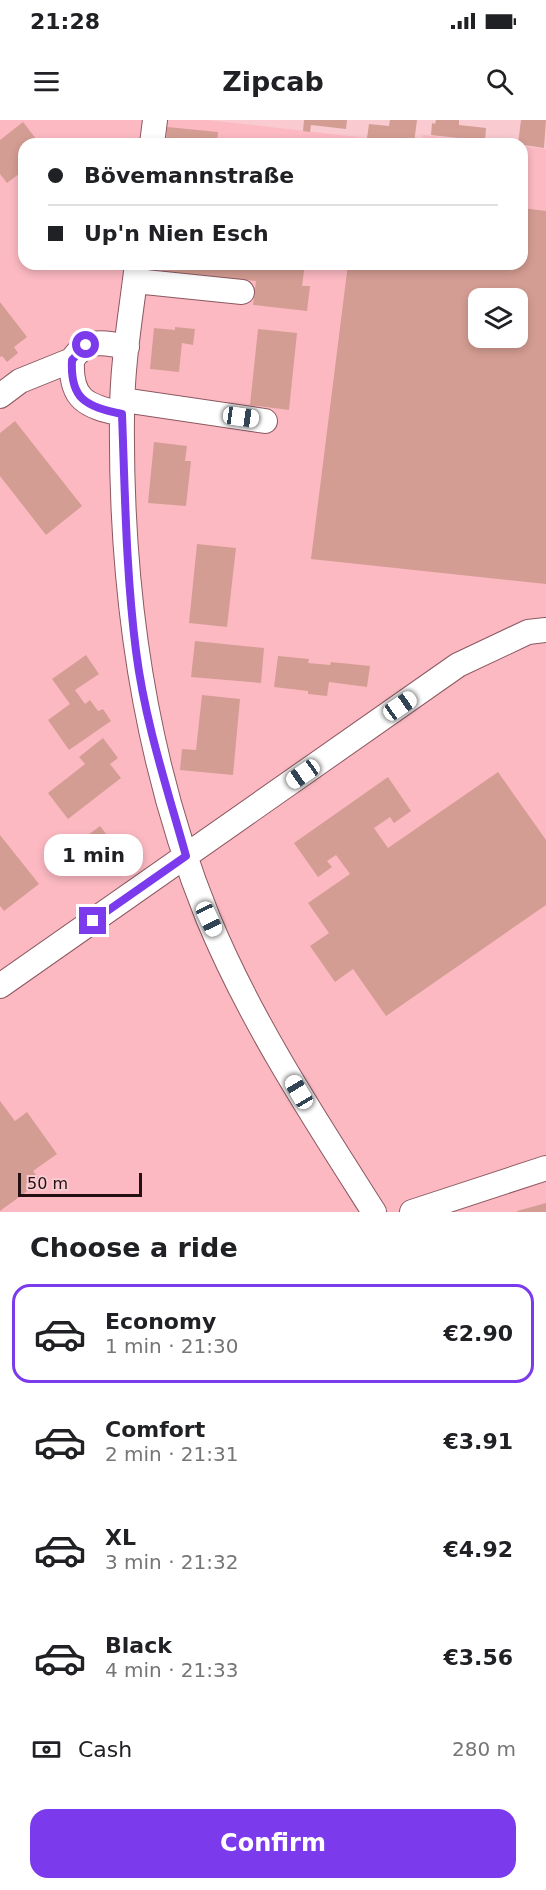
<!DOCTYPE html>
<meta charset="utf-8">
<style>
:root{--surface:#fff;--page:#f2f2f2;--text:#202124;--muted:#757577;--line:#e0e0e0;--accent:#7c3aed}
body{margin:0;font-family:"DejaVu Sans",sans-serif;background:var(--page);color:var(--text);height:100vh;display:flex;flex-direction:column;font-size:22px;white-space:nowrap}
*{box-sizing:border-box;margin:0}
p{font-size:20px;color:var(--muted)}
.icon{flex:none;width:33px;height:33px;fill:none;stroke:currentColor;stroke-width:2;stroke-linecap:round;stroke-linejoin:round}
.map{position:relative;height:1092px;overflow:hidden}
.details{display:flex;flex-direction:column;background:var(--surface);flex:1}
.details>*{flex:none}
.hud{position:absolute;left:18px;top:18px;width:510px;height:132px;border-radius:18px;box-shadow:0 3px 9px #0003;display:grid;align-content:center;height:132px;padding:0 30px;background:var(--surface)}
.fabs{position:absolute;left:468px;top:168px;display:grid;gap:12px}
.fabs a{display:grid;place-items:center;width:60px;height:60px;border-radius:12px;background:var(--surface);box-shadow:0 3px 9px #0003;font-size:30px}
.scale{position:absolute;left:18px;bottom:15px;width:124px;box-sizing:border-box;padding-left:6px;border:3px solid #241013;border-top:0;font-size:16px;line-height:21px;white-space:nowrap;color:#241013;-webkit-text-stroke:4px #f9cad0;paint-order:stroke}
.end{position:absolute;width:27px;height:27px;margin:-14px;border:8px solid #7c3aed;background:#fff;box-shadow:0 0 0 3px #fff}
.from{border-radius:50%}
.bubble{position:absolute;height:42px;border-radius:18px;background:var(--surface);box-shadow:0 3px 9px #0003;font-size:20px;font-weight:700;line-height:42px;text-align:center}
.car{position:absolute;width:18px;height:36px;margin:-18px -9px;border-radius:8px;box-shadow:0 0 4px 2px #0007;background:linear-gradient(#fff 24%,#345 0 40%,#fff 0 76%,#345 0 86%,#fff 0)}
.hud b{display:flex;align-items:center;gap:21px;height:57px;font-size:22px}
.hud b+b{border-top:2px solid var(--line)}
.hud i{width:15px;height:15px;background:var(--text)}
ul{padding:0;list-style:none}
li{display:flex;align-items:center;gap:18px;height:99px;margin:0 12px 9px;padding:0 18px;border:3px solid transparent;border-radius:18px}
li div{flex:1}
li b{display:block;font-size:22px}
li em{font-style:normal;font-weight:700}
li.current{border-color:var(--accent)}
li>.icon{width:54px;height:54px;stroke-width:1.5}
h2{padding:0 30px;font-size:27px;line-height:72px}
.pay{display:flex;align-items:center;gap:15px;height:66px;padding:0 30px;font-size:22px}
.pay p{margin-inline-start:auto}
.primary-button{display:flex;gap:12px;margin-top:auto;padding:12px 30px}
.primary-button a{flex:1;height:69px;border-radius:18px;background:var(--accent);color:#fff;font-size:24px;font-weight:700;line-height:69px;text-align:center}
.status{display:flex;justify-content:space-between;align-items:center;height:42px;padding:0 30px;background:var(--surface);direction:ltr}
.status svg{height:16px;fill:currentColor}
header{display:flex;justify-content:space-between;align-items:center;height:78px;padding:0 30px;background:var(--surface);font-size:27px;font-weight:700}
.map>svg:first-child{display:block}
.built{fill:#fcb9c2;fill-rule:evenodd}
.building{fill:#d49d93;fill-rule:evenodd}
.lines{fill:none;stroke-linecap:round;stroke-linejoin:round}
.minor-casing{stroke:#8b5860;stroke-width:26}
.minor{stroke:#fff;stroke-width:24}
.route{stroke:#7c3aed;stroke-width:8}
</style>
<div class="status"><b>21:28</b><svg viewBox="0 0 49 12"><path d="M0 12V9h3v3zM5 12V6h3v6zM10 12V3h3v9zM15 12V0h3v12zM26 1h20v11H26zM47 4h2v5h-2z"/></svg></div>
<header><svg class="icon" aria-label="menu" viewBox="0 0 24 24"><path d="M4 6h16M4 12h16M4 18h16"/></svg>Zipcab<svg class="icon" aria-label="search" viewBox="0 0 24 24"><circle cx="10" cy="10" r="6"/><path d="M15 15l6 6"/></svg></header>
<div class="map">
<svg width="546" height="1092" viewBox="0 0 546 1092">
<rect width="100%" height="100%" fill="#f9cad0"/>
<path class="built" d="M0,0H207L420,24H24V144H522V26L546,29V1092H0ZM478,178H518V218H478Z
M423,15L505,24H421Z"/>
<path class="building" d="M304,0H347L346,9L311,5L310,12L303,11Z
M390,0H417L414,23L367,18L369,4L389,6Z
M436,0H459V5L486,8L485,21L431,15L432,3L435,4Z
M521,0H546L544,28L518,24Z
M23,2L40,24H24V50L7,63L0,54V20Z
M167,7L218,12L217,24H166Z
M522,88L546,91V464L311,439L348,144H522ZM478,178H518V218H478Z
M163,144H305L302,166H310L307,191L253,185L256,161L162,151Z
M0,182L27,217L14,227L18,233L7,242L2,236L0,237Z
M175,207L195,209L193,225L182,223L179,252L150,249L154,208L175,210Z
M258,209L297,213L289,290L250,285Z
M15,301L82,386L46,415L0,356V313Z
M154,322L187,326L185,341H191L186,386L148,383Z
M197,424L236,428L227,507L189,503Z
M195,521L264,528L261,563L191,557Z
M86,535L99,554L75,570L85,584L90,580L98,591L103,589L111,601L69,630L48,600L70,584L52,559Z
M278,536L309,539L308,543L330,545L331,542L370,546L367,567L329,562L327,576L308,574V571L274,567Z
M202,575L240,579L233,655L180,650L182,629L196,630Z
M103,618L118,638L110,644L121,658L68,699L48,673L85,644L79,637Z
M498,652L546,720V785L386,896L353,849L335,862L310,826L329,813L308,783L350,754L336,735L327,741L332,747L318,757L294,723L388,657L411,691L394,703L390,697L374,708L388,728Z
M100,706L113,723L72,753L60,736Z
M0,715L39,764L4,791L0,786Z
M0,981L15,1001L27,992L57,1034L33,1051L41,1061L0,1091Z
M546,1083V1092H517V1091Z"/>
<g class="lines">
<g class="minor-casing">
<path id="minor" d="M152,24L155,0
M137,144C131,194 122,244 122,294C120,465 144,640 208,798C251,902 314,998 374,1092
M135,161L242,172
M0,276L20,261L72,240
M123,280L265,301
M122,294C85,286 70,279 72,240C86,218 105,222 127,227
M0,866L458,545L528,512L546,510
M412,1092L546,1048"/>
</g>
<use href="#minor" class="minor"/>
</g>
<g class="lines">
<path class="route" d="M86,225L72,240C70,279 85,286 122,294C125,373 126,453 136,531C145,602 167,668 186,736L93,801"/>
</g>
</svg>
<div class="fabs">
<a><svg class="icon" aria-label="layers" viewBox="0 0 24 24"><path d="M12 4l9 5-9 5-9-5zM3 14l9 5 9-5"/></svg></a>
</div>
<div class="scale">50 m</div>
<i class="end from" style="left:86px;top:225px"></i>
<i class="end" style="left:93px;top:801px"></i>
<div class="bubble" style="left:44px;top:714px;width:99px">1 min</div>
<i class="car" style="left:241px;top:297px;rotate:98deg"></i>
<i class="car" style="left:400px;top:586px;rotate:55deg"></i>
<i class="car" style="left:303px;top:654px;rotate:235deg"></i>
<i class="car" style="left:209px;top:799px;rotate:155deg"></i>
<i class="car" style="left:299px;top:972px;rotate:329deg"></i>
<div class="hud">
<b><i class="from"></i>Bövemannstraße</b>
<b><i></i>Up'n Nien Esch</b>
</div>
</div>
<section class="details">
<h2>Choose a ride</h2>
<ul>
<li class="current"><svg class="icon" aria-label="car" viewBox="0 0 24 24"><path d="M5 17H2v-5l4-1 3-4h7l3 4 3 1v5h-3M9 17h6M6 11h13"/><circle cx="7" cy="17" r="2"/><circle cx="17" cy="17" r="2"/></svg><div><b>Economy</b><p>1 min · 21:30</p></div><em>€2.90</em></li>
<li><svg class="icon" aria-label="car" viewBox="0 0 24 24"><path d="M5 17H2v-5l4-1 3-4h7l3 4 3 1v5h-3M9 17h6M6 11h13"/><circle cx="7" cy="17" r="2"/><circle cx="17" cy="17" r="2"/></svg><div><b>Comfort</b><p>2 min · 21:31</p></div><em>€3.91</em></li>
<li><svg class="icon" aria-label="car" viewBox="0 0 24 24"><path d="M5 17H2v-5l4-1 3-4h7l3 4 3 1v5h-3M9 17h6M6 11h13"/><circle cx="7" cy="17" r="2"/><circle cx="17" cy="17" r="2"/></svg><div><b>XL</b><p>3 min · 21:32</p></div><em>€4.92</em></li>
<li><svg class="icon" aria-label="car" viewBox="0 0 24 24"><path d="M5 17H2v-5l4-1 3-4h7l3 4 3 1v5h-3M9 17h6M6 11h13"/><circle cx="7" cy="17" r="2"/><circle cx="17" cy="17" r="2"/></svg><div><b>Black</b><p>4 min · 21:33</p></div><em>€3.56</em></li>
</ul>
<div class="pay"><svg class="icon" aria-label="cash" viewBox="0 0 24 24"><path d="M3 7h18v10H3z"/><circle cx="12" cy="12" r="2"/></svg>Cash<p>280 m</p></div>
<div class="primary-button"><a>Confirm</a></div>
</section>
